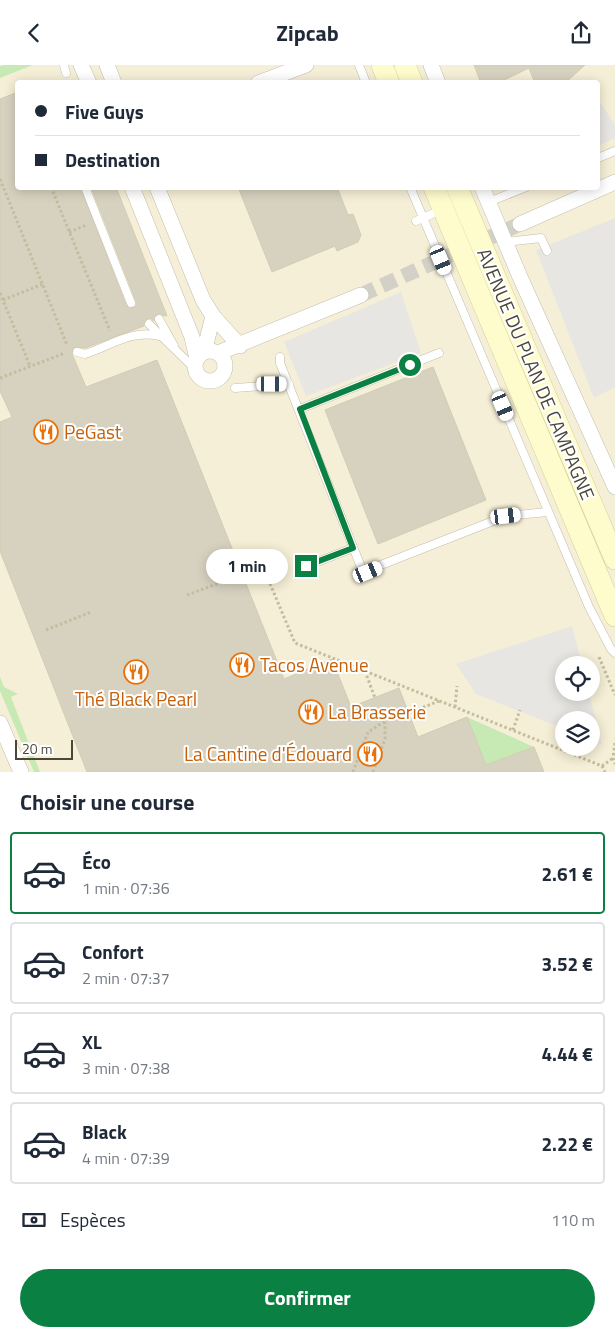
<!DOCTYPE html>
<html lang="fr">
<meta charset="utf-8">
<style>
:root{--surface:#fff;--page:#f6f6f7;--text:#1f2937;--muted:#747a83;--line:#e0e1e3;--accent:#0b8043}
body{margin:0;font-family:"Titillium Web",sans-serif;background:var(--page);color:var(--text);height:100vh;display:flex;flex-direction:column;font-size:19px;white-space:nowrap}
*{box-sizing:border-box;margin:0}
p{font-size:16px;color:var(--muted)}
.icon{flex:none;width:28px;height:28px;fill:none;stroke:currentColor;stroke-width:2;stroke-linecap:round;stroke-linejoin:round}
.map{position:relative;height:707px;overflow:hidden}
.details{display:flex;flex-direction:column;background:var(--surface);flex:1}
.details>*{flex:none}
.hud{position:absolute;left:15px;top:15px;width:585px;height:110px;border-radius:5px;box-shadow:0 2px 12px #0003;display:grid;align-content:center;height:110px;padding:0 20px;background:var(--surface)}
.tools{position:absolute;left:555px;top:591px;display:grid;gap:10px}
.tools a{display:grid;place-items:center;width:45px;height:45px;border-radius:50%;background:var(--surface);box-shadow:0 2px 12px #0003;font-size:25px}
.scale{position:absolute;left:15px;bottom:12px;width:58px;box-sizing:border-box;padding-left:5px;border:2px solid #4a4639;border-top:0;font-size:14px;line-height:18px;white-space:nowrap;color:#4a4639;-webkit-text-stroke:4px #fff;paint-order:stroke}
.end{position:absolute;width:22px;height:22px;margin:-11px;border:6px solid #0b8043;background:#fff;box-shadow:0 0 0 2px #fff}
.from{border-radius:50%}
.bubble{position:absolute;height:35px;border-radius:18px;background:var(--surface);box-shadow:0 2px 12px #0003;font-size:16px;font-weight:700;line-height:35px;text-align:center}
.car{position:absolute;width:15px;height:30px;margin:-15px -8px;border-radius:6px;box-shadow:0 0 4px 1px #0007;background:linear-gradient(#fff 24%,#345 0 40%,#fff 0 76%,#345 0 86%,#fff 0)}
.hud b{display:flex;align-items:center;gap:18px;height:48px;font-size:19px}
.hud b+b{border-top:1px solid var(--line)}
.hud i{width:12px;height:12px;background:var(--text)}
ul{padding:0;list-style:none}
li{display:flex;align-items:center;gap:15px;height:82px;margin:0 10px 8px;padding:0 10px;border:2px solid var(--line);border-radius:5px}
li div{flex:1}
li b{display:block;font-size:19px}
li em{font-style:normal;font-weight:700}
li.current{border-color:var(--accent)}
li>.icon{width:45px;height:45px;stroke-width:1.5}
h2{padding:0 20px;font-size:22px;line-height:60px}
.pay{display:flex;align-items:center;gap:12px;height:55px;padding:0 20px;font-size:19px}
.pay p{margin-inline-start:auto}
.cta{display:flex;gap:10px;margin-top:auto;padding:10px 20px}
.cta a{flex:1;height:58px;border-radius:30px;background:var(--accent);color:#fff;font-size:20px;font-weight:700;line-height:58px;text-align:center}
header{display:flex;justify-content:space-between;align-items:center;height:65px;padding:0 20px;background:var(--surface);font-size:22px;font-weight:700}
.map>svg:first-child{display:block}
.commercial{fill:#f6efd7;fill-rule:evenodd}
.green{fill:#c7e9b4}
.parking{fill:#e7e6e2}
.building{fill:#d7d2c0;stroke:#d2ccb3}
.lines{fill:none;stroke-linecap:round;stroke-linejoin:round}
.street-tunnel{stroke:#d3d1c7;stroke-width:15;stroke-dasharray:15 8;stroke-linecap:butt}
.lane-casing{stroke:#c1bead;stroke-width:9}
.street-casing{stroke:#c1bead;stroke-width:16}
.secondary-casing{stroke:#d5d09b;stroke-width:22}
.path{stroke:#c3bd9e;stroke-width:3;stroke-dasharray:2.5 2.5;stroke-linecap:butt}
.lane{stroke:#fff;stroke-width:8}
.street{stroke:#fff;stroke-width:15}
.secondary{stroke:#fefccc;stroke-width:21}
.route{stroke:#0b8043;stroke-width:6}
.labels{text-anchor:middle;stroke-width:4;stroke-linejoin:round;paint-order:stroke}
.street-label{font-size:19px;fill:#4a4639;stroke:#fff}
.food-label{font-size:19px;fill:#c56008;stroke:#fff;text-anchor:start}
</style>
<header><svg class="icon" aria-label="back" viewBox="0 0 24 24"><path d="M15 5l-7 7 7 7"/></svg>Zipcab<svg class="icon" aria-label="share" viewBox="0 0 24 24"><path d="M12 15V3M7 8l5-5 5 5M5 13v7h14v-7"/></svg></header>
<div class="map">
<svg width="615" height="707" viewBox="0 0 615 707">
<rect width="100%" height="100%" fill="#f5f4eb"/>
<path class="commercial" d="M0,0H615V707H0ZM18,18H598V122H18ZM564,600H591V628H564ZM564,655H591V682H564Z"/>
<path class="green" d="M4,0H33L0,13V1Z
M0,612L4,622L18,629L11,632L40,707H34L0,626Z
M467,652L534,682L486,700Z"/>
<path class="parking" d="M598,34L615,60V73L598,81Z
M615,153V322L594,333L536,185Z
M401,227L421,288L306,331L284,277Z
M572,561L582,600H564V628H589L602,680L591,675V655H564V664L476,629L456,599Z"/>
<path class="building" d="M474,0H585L565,18H535L529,3L498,18H481Z
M18,27V122H80L126,240L133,243L136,241V236L91,122H116L167,251L157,249L154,256L150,253L145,255L144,261L85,283H73L72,289L86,322L157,295L284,614L332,594L351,642L399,623L418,672L467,652L486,700L534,682L544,707H87L0,486V357L12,352L0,326V34Z
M238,122H337L348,150L353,149L361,170L358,177L337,186L335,181L272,207Z
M433,302L486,435L378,479L325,345Z"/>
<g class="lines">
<path class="street-tunnel" d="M361,230L520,159"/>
<g class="lane-casing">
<path id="lane" d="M64,0L66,8
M359,0L366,18
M598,93L615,86
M85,122L131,238
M410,122L589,542L611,584L615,588
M489,137L526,122
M416,156L441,145
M505,177L541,173L547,186
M159,254L174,281
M149,259L195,304
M77,287L85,289C110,281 133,264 159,271
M280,292V298L363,507L506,451L548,447
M235,323L289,319
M300,344L439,288
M307,501L353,483"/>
</g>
<g class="street-casing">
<path id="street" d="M81,0L89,18
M107,0L114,18
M431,0L438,18
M258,18L306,0
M132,122L192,272L197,294
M157,122L203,235L213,251L204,287
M482,122L520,212L615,422
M520,159L615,117
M213,251L240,281
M195 301a15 15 0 1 1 30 0a15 15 0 1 1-30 0Z
M218,288L361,230
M0,658L21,707"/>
</g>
<g class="secondary-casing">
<path id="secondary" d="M382,0L389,18
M405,0L412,18
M434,122L615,551
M457,122L615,494"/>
</g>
<path class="path" d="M16,34L18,38
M0,114L67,280
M51,122L110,266
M69,167L87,160
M0,228L30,301
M3,235L43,219
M0,313L65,288
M268,514L295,578L602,701L605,707
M187,530L233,513
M46,565L91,547
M599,592L615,630
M365,606L375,633
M455,642L457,621
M409,648L439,636
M513,665L520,645
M615,678L613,693L615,699
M572,689L574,682
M602,701L613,693
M353,707L368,667L385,656
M373,707L385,674V657"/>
<use href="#lane" class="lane"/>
<use href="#street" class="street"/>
<use href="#secondary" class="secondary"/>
</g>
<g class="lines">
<path class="route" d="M306,501L353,483L300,344L410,300"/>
</g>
<defs>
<g id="restaurant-ring" transform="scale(1.25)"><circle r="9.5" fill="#fff" stroke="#e8710a" stroke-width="1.5"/><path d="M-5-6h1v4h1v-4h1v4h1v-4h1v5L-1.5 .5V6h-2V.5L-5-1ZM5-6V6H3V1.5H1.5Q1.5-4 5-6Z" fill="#e8710a"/></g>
</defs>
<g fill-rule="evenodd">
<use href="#restaurant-ring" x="46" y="367"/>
<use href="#restaurant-ring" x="242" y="600"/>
<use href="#restaurant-ring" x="136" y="607"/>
<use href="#restaurant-ring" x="311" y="647"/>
<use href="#restaurant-ring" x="370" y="689"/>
</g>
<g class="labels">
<g class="street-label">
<text transform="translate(536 309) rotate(67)" y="7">AVENUE DU PLAN DE CAMPAGNE</text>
</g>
<g class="food-label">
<text x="64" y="374">PeGast</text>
<text x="260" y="607">Tacos Avenue</text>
<text x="136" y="641" text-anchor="middle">Thé Black Pearl</text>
<text x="328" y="654">La Brasserie</text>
<text x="352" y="696" text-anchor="end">La Cantine d'Édouard</text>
</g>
</g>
</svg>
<div class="tools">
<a><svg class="icon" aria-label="locate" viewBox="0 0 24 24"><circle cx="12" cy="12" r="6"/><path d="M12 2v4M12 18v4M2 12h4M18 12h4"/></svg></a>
<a><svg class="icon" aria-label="layers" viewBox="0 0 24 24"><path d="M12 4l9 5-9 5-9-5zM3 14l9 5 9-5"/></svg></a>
</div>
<div class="scale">20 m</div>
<i class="end from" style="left:410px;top:300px"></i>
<i class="end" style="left:306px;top:501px"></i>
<div class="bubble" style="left:206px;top:484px;width:82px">1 min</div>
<i class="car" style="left:441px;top:195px;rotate:157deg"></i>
<i class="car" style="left:272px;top:319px;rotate:90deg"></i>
<i class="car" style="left:503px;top:341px;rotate:157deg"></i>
<i class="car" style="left:506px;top:451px;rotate:83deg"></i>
<i class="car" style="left:368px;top:507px;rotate:68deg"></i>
<div class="hud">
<b><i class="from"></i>Five Guys</b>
<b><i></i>Destination</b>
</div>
</div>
<section class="details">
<h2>Choisir une course</h2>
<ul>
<li class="current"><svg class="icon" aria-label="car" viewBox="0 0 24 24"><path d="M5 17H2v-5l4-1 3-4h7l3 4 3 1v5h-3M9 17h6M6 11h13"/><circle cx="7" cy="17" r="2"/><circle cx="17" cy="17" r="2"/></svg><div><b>Éco</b><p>1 min · 07:36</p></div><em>2.61 €</em></li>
<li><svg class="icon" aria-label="car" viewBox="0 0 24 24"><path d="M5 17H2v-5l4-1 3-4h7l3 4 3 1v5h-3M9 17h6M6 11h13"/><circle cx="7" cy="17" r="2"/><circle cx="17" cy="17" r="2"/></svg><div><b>Confort</b><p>2 min · 07:37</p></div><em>3.52 €</em></li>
<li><svg class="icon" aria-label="car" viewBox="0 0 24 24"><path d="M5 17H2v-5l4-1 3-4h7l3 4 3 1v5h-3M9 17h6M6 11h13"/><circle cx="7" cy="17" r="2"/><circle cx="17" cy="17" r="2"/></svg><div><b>XL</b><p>3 min · 07:38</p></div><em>4.44 €</em></li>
<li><svg class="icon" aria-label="car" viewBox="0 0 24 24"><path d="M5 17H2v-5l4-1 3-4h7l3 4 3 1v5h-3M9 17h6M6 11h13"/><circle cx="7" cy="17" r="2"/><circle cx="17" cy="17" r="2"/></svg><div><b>Black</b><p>4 min · 07:39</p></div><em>2.22 €</em></li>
</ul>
<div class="pay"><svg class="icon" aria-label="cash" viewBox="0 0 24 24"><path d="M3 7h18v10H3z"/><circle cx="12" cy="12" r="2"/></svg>Espèces<p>110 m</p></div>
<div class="cta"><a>Confirmer</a></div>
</section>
